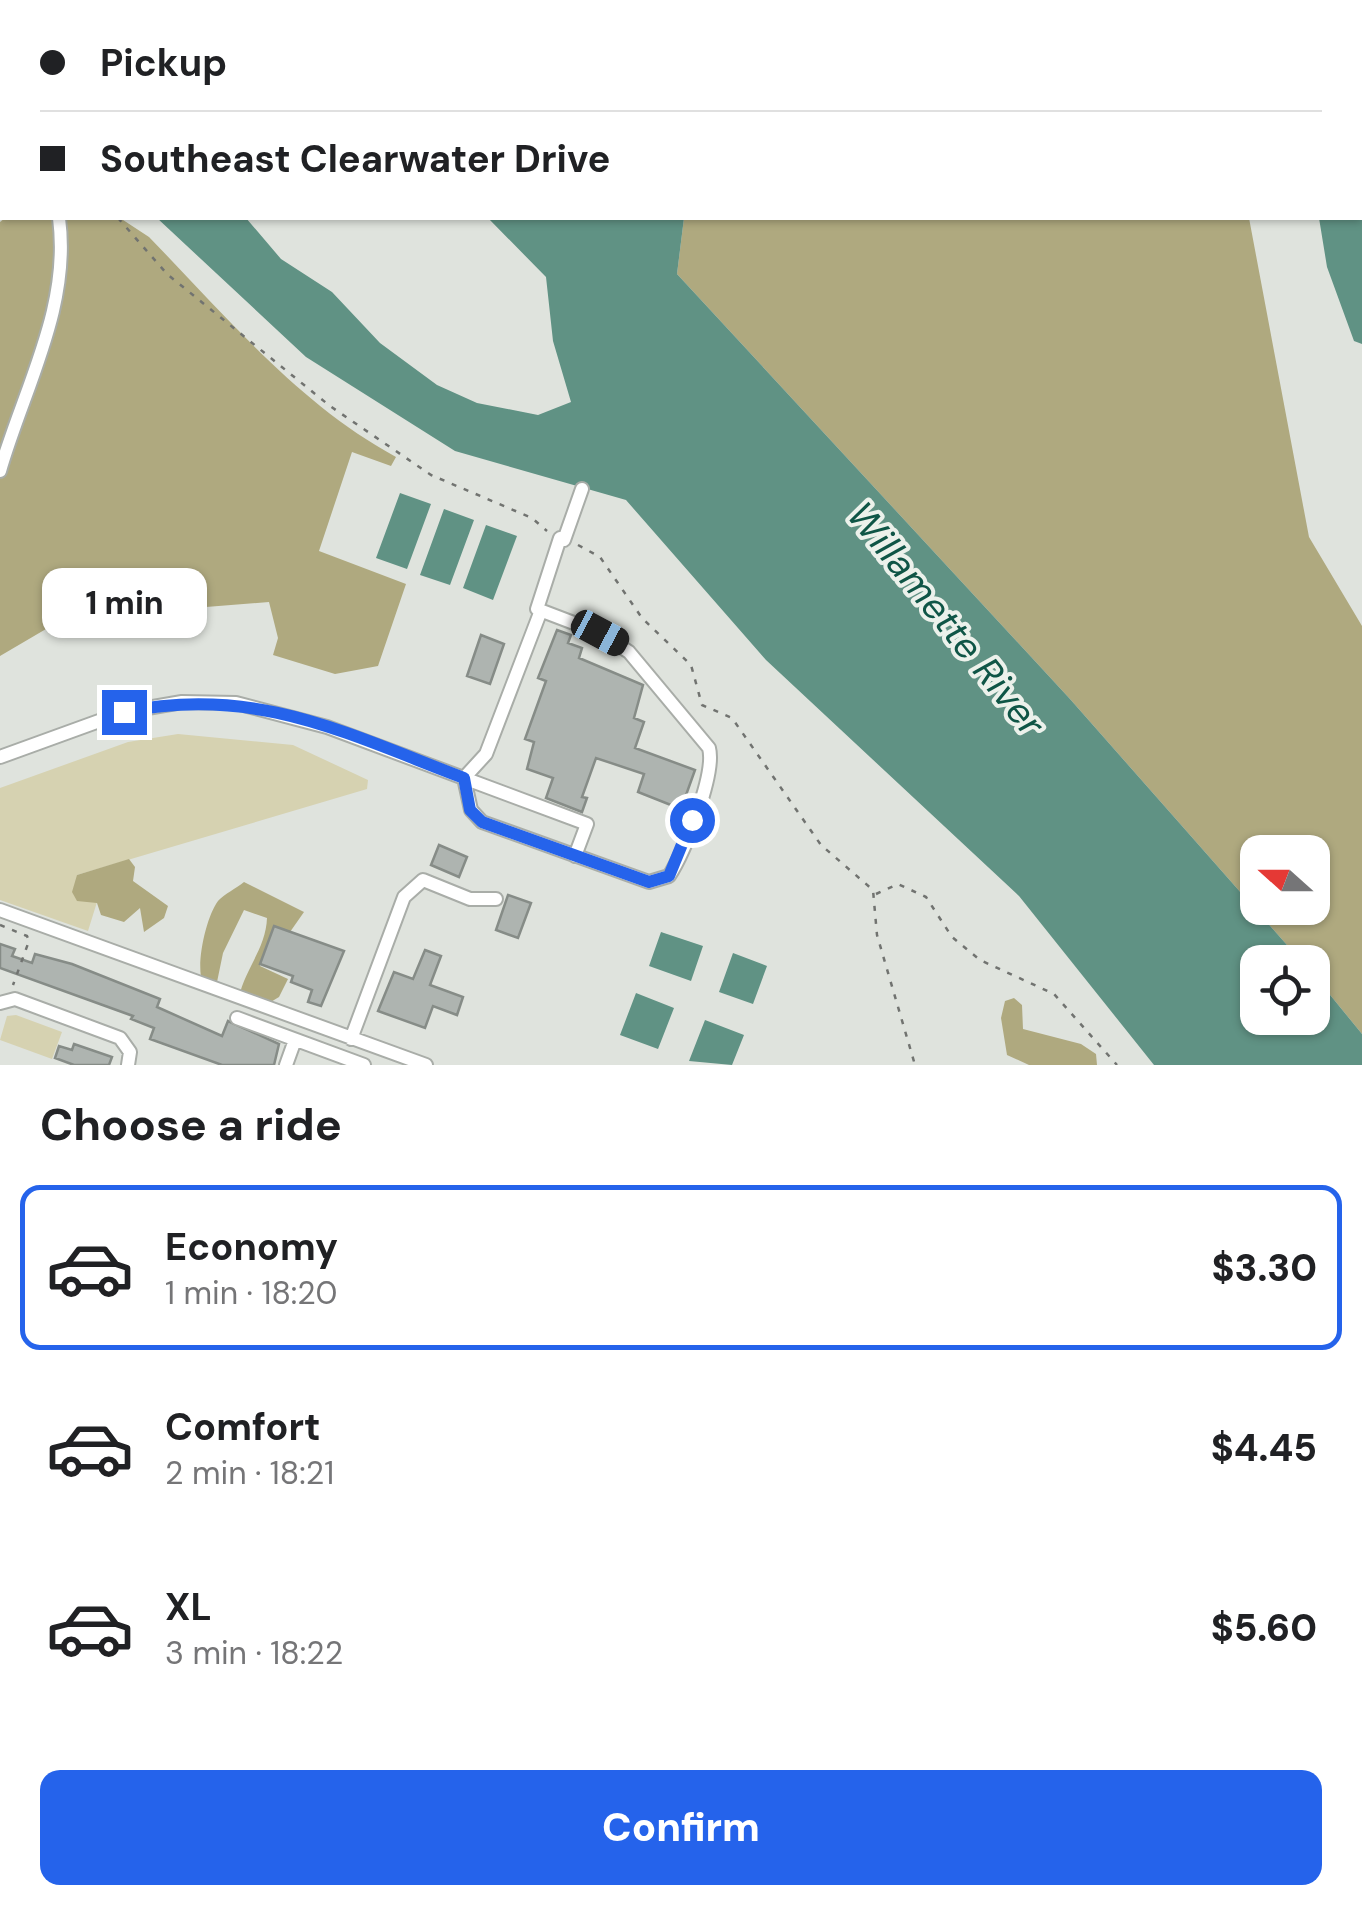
<!DOCTYPE html>
<meta charset="utf-8">
<style>
:root{--surface:#fff;--page:#f2f2f2;--text:#202124;--muted:#757577;--line:#e0e0e0;--accent:#2563eb}
body{margin:0;font-family:"DM Sans",sans-serif;background:var(--page);color:var(--text);height:100vh;display:flex;flex-direction:column;font-size:38px;white-space:nowrap}
*{box-sizing:border-box;margin:0}
p{font-size:32px;color:var(--muted)}
.icon{flex:none;width:55px;height:55px;fill:none;stroke:currentColor;stroke-width:2;stroke-linecap:round;stroke-linejoin:round}
.map{position:relative;height:1065px;overflow:hidden}
.details{display:flex;flex-direction:column;background:var(--surface);flex:1}
.details>*{flex:none}
.hud{position:absolute;left:0px;top:0px;width:1362px;height:220px;box-shadow:0 2px 8px #0004;display:grid;align-content:center;height:220px;padding:0 40px;background:var(--surface)}
.needle{width:65px;rotate:291deg}
.controls{position:absolute;left:1240px;top:835px;display:grid;gap:20px}
.controls a{display:grid;place-items:center;width:90px;height:90px;border-radius:20px;background:var(--surface);box-shadow:0 2px 8px #0004;font-size:50px}
.end{position:absolute;width:45px;height:45px;margin:-22px;border:12px solid #2563eb;background:#fff;box-shadow:0 0 0 5px #fff}
.from{border-radius:50%}
.bubble{position:absolute;height:70px;border-radius:20px;background:var(--surface);box-shadow:0 2px 8px #0004;font-size:32px;font-weight:800;line-height:70px;text-align:center}
.car{position:absolute;width:30px;height:60px;margin:-30px -15px;border-radius:12px;box-shadow:0 0 8px 2px #0007;background:linear-gradient(#222 24%,#8ab4d8 0 40%,#222 0 76%,#8ab4d8 0 86%,#222 0)}
.hud b{display:flex;align-items:center;gap:35px;height:95px;font-size:38px}
.hud b+b{border-top:2px solid var(--line)}
.hud i{width:25px;height:25px;background:var(--text)}
ul{padding:0;list-style:none}
li{display:flex;align-items:center;gap:30px;height:165px;margin:0 20px 15px;padding:0 20px;border:5px solid transparent;border-radius:20px}
li div{flex:1}
li b{display:block;font-size:38px}
li em{font-style:normal;font-weight:800}
li.selected{border-color:var(--accent)}
li>.icon{width:90px;height:90px;stroke-width:1.5}
h2{padding:0 40px;font-size:45px;line-height:120px}
.button{display:flex;gap:20px;margin-top:auto;padding:20px 40px}
.button a{flex:1;height:115px;border-radius:20px;background:var(--accent);color:#fff;font-size:40px;font-weight:800;line-height:115px;text-align:center}
.map>svg:first-child{display:block}
.green{fill:#d6d2b1}
.forest{fill:#afa97f;fill-rule:evenodd}
.water{fill:#609284}
.building{fill:#aeb4b0;stroke:#868c87;stroke-width:2.5}
.lines{fill:none;stroke-linecap:round;stroke-linejoin:round}
.minor-casing{stroke:#a9ada8;stroke-width:16}
.path{stroke:#717370;stroke-width:2.5;stroke-dasharray:5 8;stroke-linecap:butt}
.minor{stroke:#fff;stroke-width:12}
.route{stroke:#2563eb;stroke-width:12}
.labels{text-anchor:middle;stroke-width:8;stroke-linejoin:round;paint-order:stroke}
.water-label{font-size:38px;font-style:italic;fill:#0f5546;stroke:#ecf1eb}
</style>
<div class="map">
<svg width="1362" height="1065" viewBox="0 0 1362 1065">
<rect width="100%" height="100%" fill="#dfe3dd"/>
<path class="green" d="M178,734L293,745L368,780L367,789L77,875L97,902L88,931L0,900V788L128,742Z
M16,1015L62,1032L52,1059L0,1040L7,1016Z"/>
<path class="forest" d="M695,0H1118L1124,2H696Z
M5,218H120L149,237C226,316 298,404 396,457L391,466L352,452L319,551L406,584L378,666L335,674L273,655L278,638L269,602L181,609L46,629L0,656V222Z
M684,218H1249L1309,537L1362,626V1034L1313,974L1312,962H1302L1070,699L677,274ZM1258,852H1312V908H1258Z
M129,859L135,867L133,881L168,906L164,918L144,932L140,908L124,922L101,915L97,903L77,901L72,892L77,875Z
M244,882L304,912L290,932L274,927L260,966L288,979L279,997L264,1006L239,997C245,969 266,948 267,918L244,910L223,953L217,982L203,984C195,966 206,917 218,901C224,894 237,888 244,882Z
M1014,998L1022,1005L1023,1029L1081,1044L1096,1054L1097,1065H1029L1007,1055L1001,1018L1005,1001Z"/>
<path class="water" d="M1360,90H1362V344L1354,341L1327,267L1319,218H1360Z
M157,218H246L281,259L332,292L380,343L437,385L477,403L538,415L571,402L553,341L546,277L488,218H684L677,274L1070,699L1302,962H1258V1018H1312L1313,974L1362,1034V1065H1154L1019,896L766,660L626,500L455,451L306,357Z
M400,493L431,504L407,569L376,558Z
M444,509L474,520L450,585L420,575Z
M486,525L517,536L493,600L463,588Z
M661,932L703,946L691,981L649,966Z
M733,953L767,966L753,1004L719,992Z
M636,993L674,1008L658,1049L620,1035Z
M705,1020L744,1035L732,1065L689,1061Z"/>
<path class="building" d="M557,630L571,635L568,643L582,648L579,658L643,685L634,718L644,722L635,748L695,770L681,809L638,792L644,774L596,758L582,797L587,798L582,812L546,798L553,778L527,769L534,742L525,739L546,681L538,678Z
M481,635L504,644L490,684L467,676Z
M439,845L467,857L459,877L431,865Z
M508,895L531,903L518,938L496,930Z
M274,926L344,951L321,1006L308,1002L312,990L291,982L293,976L260,964Z
M0,944L15,949L12,956L32,963L35,954L72,964L160,999L157,1007L222,1036L228,1021L279,1044L274,1065H222L150,1039L154,1028L131,1019L133,1016L0,968Z
M425,950L441,956L430,985L463,997L457,1015L433,1006L425,1028L378,1011L394,972L413,979Z
M74,1044L112,1057L109,1065H74L55,1058L59,1046L72,1050Z"/>
<g class="lines">
<g class="minor-casing">
<path id="minor" d="M1231,0L1236,2
M1289,2H1362
M1360,45L1362,46
M0,471C24,388 71,307 59,218
M564,540L582,489
M0,757L124,712L182,702L236,703L327,727L587,824L575,856
M464,778L471,810L482,822L649,882L669,876C684,853 716,774 709,748L629,652L600,633L537,609L560,538
M464,778L486,754L540,613
M0,910L426,1065
M0,1003L15,999L120,1038L130,1052L128,1065
M237,1018L364,1065
M351,1039L404,897L423,880L470,899H496
M286,1065L295,1040"/>
</g>
<path class="path" d="M0,69L2,72
M118,218L167,274L330,406L431,475L532,518L547,531
M578,545L600,557L642,618L691,665L702,705L732,718L821,845L873,890L877,935L915,1065
M876,894L898,884L926,897L952,937L980,960L1054,994L1117,1065
M0,925L27,936L29,941L13,985"/>
<use href="#minor" class="minor"/>
</g>
<g class="lines">
<path class="route" d="M124,712C255,685 345,733 464,778L470,810L482,822L649,882L669,876L692,820"/>
</g>
<g class="labels">
<g class="water-label">
<text transform="translate(946 619) rotate(51)" y="13">Willamette River</text>
</g>
</g>
</svg>
<div class="controls">
<a><svg class="needle" viewBox="-14 -14 28 28"><path d="M0-13l5 13h-10z" fill="#e53935"/><path d="M0 13l5-13h-10z" fill="#757577"/></svg></a>
<a><svg class="icon" aria-label="locate" viewBox="0 0 24 24"><circle cx="12" cy="12" r="6"/><path d="M12 2v4M12 18v4M2 12h4M18 12h4"/></svg></a>
</div>
<i class="end from" style="left:692px;top:820px"></i>
<i class="end" style="left:124px;top:712px"></i>
<div class="bubble" style="left:42px;top:568px;width:165px">1 min</div>
<i class="car" style="left:600px;top:633px;rotate:118deg"></i>
<div class="hud">
<b><i class="from"></i>Pickup</b>
<b><i></i>Southeast Clearwater Drive</b>
</div>
</div>
<section class="details">
<h2>Choose a ride</h2>
<ul>
<li class="selected"><svg class="icon" aria-label="car" viewBox="0 0 24 24"><path d="M5 17H2v-5l4-1 3-4h7l3 4 3 1v5h-3M9 17h6M6 11h13"/><circle cx="7" cy="17" r="2"/><circle cx="17" cy="17" r="2"/></svg><div><b>Economy</b><p>1 min · 18:20</p></div><em>$3.30</em></li>
<li><svg class="icon" aria-label="car" viewBox="0 0 24 24"><path d="M5 17H2v-5l4-1 3-4h7l3 4 3 1v5h-3M9 17h6M6 11h13"/><circle cx="7" cy="17" r="2"/><circle cx="17" cy="17" r="2"/></svg><div><b>Comfort</b><p>2 min · 18:21</p></div><em>$4.45</em></li>
<li><svg class="icon" aria-label="car" viewBox="0 0 24 24"><path d="M5 17H2v-5l4-1 3-4h7l3 4 3 1v5h-3M9 17h6M6 11h13"/><circle cx="7" cy="17" r="2"/><circle cx="17" cy="17" r="2"/></svg><div><b>XL</b><p>3 min · 18:22</p></div><em>$5.60</em></li>
</ul>
<div class="button"><a>Confirm</a></div>
</section>
